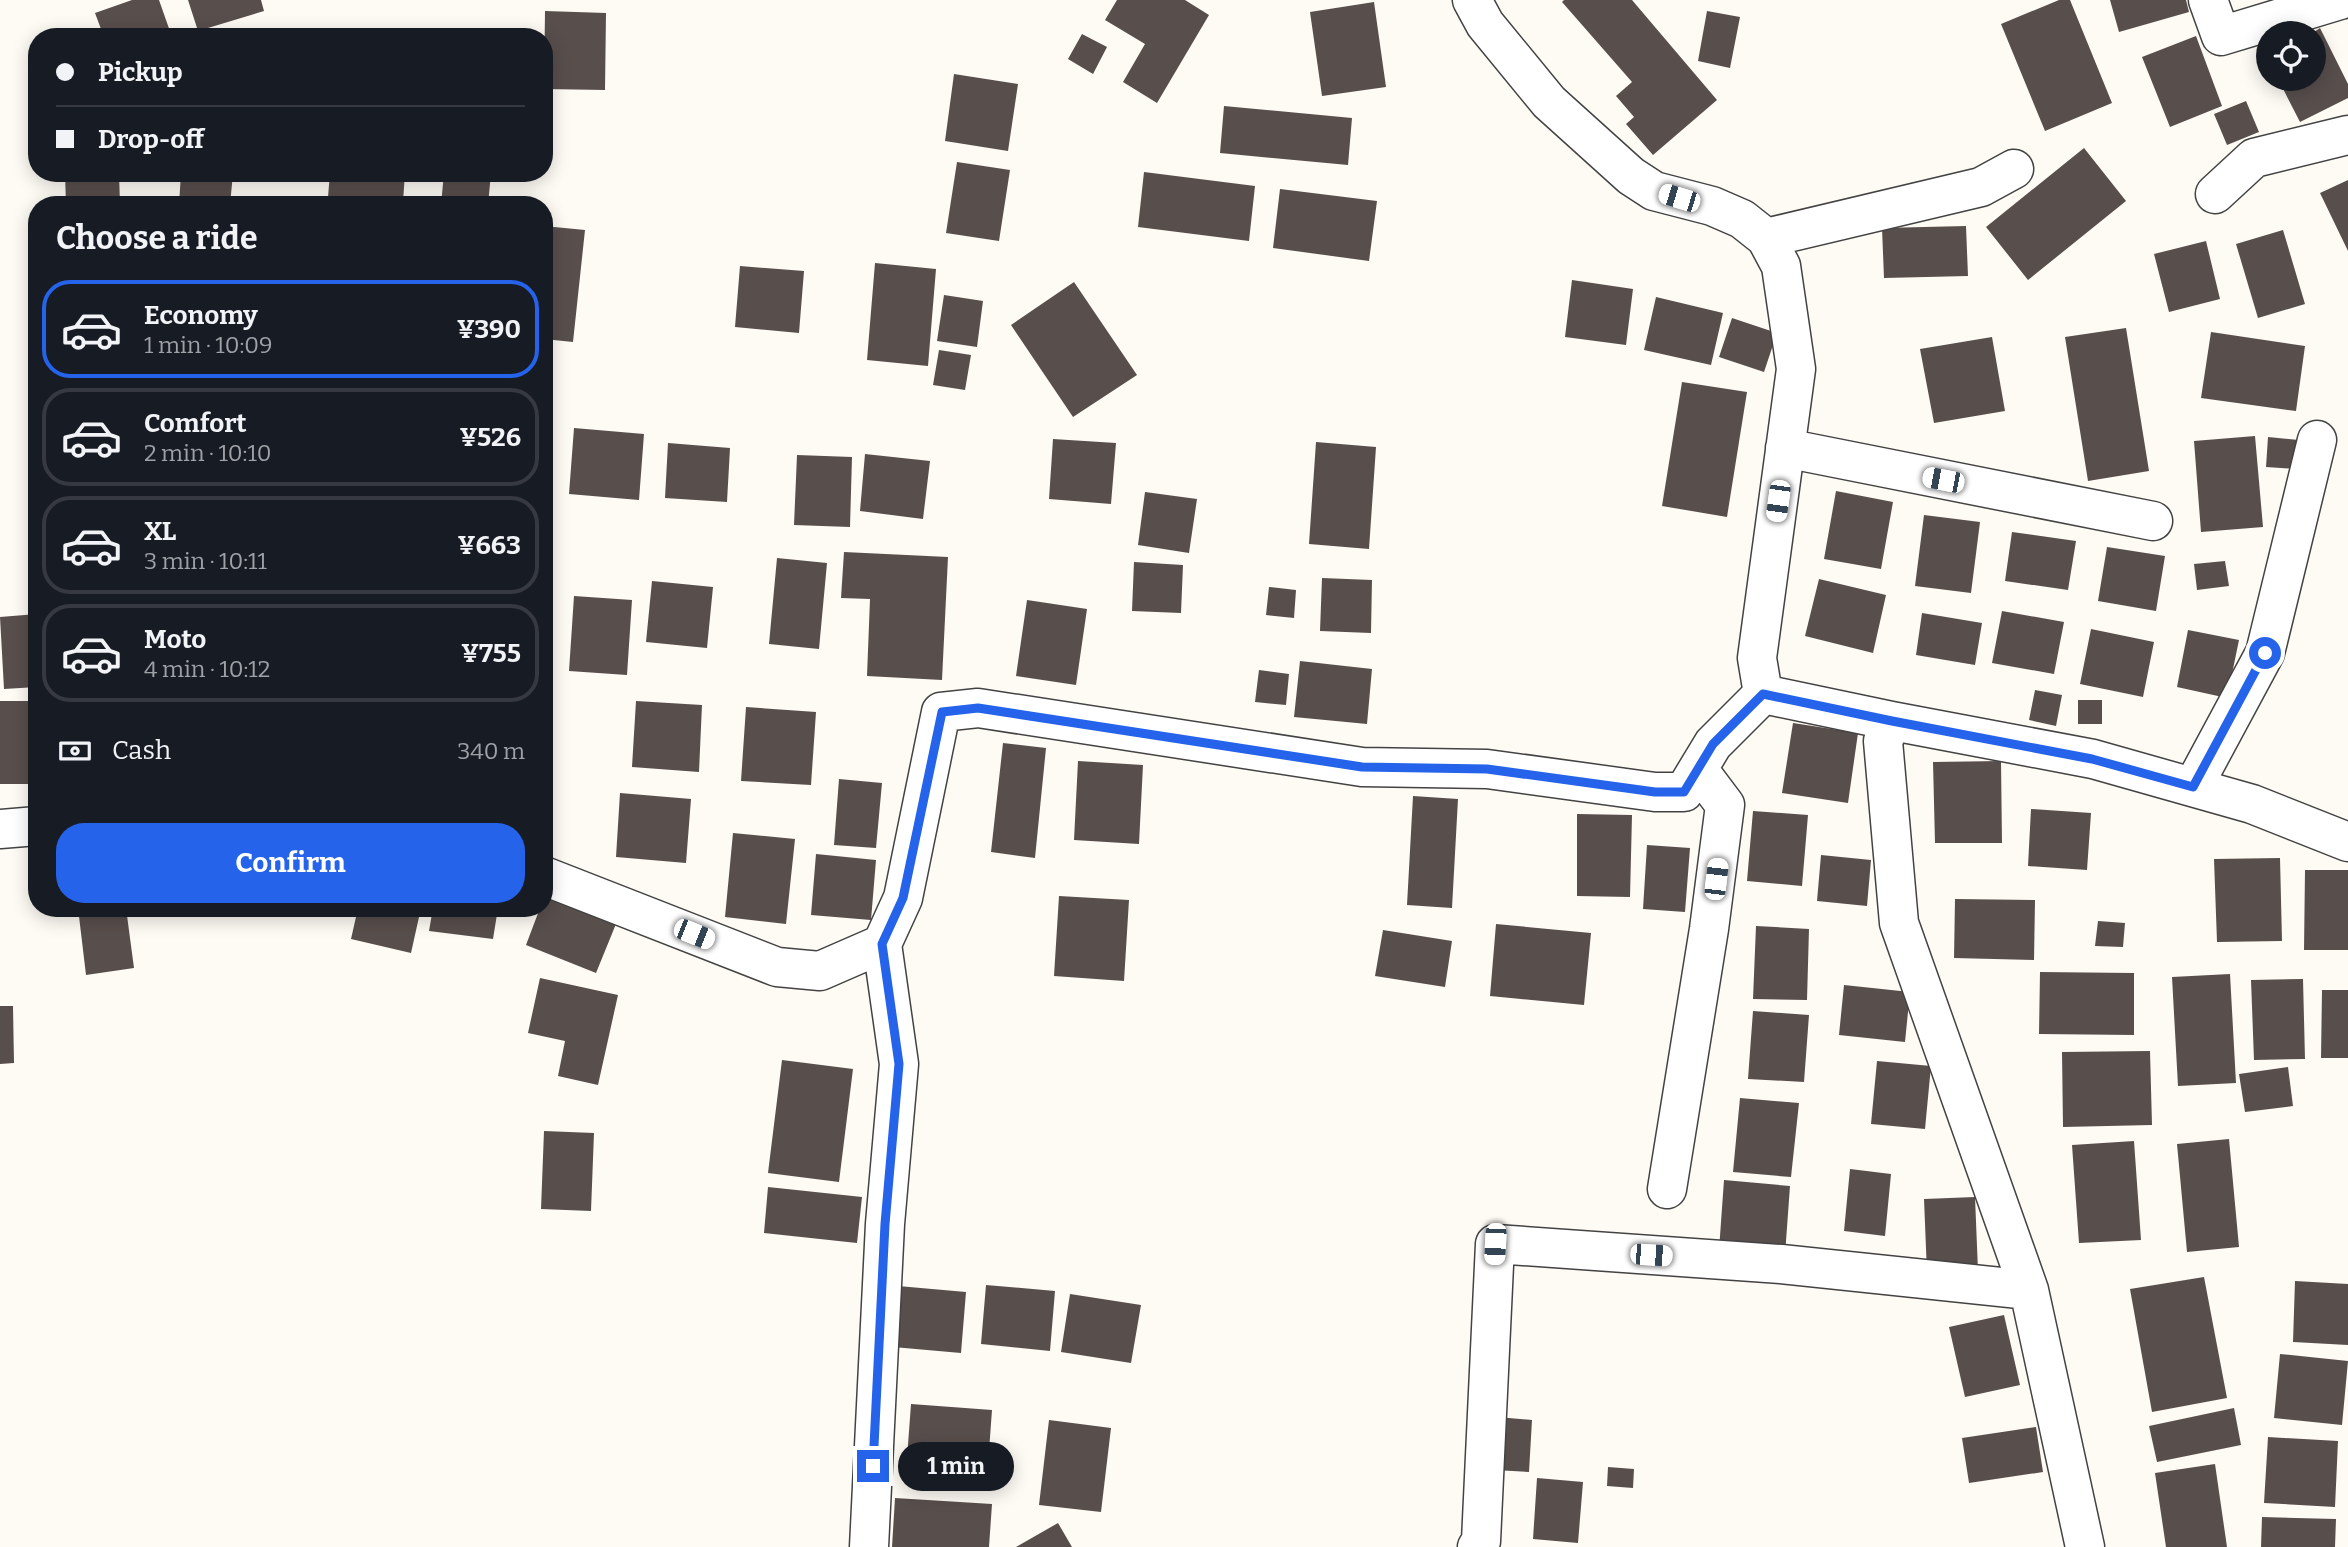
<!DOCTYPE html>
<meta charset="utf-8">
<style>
:root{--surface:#171b24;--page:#242831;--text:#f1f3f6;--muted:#9ea1a6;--line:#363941;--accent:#2563eb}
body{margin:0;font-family:Bitter,serif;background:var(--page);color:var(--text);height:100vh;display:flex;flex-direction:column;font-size:26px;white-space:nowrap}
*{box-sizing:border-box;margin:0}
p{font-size:23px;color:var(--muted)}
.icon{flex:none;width:38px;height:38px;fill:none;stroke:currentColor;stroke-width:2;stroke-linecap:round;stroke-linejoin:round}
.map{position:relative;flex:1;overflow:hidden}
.panel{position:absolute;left:28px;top:196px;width:525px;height:721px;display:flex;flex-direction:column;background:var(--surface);border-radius:28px;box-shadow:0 4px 18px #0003}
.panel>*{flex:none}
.top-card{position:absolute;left:28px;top:28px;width:525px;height:154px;border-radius:28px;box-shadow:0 4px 18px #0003;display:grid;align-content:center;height:154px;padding:0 28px;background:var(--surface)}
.buttons{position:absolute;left:2256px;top:21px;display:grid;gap:14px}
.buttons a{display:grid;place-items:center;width:70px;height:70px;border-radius:50%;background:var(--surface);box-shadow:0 4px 18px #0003;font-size:35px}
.end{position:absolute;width:32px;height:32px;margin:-16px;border:9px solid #2563eb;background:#fff;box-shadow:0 0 0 4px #fff}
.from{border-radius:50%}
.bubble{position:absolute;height:49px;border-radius:24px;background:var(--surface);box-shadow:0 4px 18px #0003;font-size:23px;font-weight:700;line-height:49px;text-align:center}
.car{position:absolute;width:21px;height:42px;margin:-21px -10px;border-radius:9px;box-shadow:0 0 5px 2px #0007;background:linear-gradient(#fff 24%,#345 0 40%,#fff 0 76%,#345 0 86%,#fff 0)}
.top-card b{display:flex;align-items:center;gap:24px;height:66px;font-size:26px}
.top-card b+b{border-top:2px solid var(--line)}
.top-card i{width:18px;height:18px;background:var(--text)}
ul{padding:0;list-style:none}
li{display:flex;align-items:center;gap:21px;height:98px;margin:0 14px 10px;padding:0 14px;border:4px solid var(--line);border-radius:28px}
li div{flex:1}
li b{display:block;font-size:26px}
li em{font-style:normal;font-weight:700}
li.selected{border-color:var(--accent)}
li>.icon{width:63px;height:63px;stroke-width:1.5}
h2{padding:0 28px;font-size:32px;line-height:84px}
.pay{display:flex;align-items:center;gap:18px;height:77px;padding:0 28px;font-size:26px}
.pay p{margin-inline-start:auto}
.action{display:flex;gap:14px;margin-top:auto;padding:14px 28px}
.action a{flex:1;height:80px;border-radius:28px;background:var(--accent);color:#fff;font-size:28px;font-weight:700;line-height:80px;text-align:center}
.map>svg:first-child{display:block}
.building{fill:#584f4d}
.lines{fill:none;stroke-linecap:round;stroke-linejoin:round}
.minor-casing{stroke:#434343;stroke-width:41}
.minor{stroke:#fff;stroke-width:38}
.route{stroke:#2563eb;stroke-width:9}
</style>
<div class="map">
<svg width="2348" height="1547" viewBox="0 0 2348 1547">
<rect width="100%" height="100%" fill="#fefaf4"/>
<path class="building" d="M132,0H159L172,37H104L95,13Z
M188,0H261L264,11L198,31Z
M1117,0H1185L1209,15L1157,103L1123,82L1145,44L1105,20Z
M1564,0H1632L1717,100L1653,155L1626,124L1634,117L1616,96L1632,82L1562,2Z
M2059,0H2070L2112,103L2045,131L2001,24Z
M2110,0H2186L2189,12L2119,32Z
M1374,2L1386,87L1322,96L1310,12Z
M545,11L606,13L605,90L544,89Z
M1707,11L1740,17L1730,68L1698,61Z
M2320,28L2348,84V98L2300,122L2278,79H2314V32Z
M338,30L402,35V37H338Z
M1082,34L1107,47L1093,74L1068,59Z
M2196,36L2222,106L2170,127L2142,57Z
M954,74L1018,84L1008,151L945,141Z
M2246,101L2259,132L2227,145L2214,114Z
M1224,106L1352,118L1348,165L1220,153Z
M2084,148L2126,201L2028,280L1986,227Z
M957,162L1010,170L999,241L946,233Z
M1144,172L1255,186L1249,241L1138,227Z
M65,173H119L120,205H66Z
M181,173H233L230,205H179Z
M330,173H405L403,202L328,197Z
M444,173H491L488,205H441Z
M2348,180V251L2320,193Z
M1280,189L1377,201L1369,261L1273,248Z
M544,226L585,230L573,342L544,339Z
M1966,226L1968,276L1884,278L1882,228Z
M2283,230L2305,304L2258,318L2236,244Z
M2206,241L2220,299L2169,312L2154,254Z
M875,263L936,269L928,366L867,360Z
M740,266L804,271L799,333L735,327Z
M1572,280L1633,289L1626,345L1565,337Z
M1074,282L1137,375L1073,417L1011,325Z
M944,295L983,301L977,347L937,341Z
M1656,297L1723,313L1711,365L1644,350Z
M1732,318L1777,333L1764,372L1719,357Z
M2126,328L2149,471L2088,481L2065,337Z
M2211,332L2305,346L2296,411L2201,398Z
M1992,337L2005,411L1934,423L1920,349Z
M939,350L971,355L965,390L933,385Z
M1682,382L1747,392L1727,517L1662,506Z
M574,428L644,434L639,500L569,494Z
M2255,436L2263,527L2201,532L2194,441Z
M2268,437L2299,440L2297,469L2266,467Z
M1053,439L1116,443L1111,504L1049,499Z
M1316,442L1376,447L1369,549L1309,544Z
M668,443L730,448L727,502L665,498Z
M865,454L930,461L923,519L860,511Z
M797,455L852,457L850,527L794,525Z
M1836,491L1893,502L1881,569L1824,559Z
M1145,492L1197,499L1189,553L1138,545Z
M1924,515L1980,522L1971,593L1915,586Z
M2012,532L2076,541L2068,590L2005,581Z
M2107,547L2165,556L2156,611L2098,601Z
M844,552L948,557L942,680L867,676L870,599L841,598Z
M777,558L827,563L819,649L769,644Z
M2225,561L2229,586L2197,590L2194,564Z
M1134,562L1183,565L1181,613L1132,611Z
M1322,578L1372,580L1371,633L1320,631Z
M1819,579L1886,595L1873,653L1805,636Z
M652,581L713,587L707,648L646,642Z
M1269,587L1296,590L1294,618L1266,615Z
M574,596L632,600L627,675L569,671Z
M1027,600L1087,609L1076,685L1016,676Z
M544,603L553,604L549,657H544Z
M2002,611L2064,622L2054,674L1992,663Z
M1922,613L1982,623L1975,665L1916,655Z
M37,614V687L4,689L0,617Z
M2091,629L2154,642L2143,697L2080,684Z
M2188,630L2239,640L2227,698L2177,687Z
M1300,661L1372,669L1367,724L1294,717Z
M1259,670L1289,674L1286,705L1255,702Z
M2035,690L2062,695L2056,726L2029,720Z
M2078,700H2102V724H2078Z
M0,701H37V784H0Z
M636,701L702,705L699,772L632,767Z
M746,707L816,712L811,785L741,781Z
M1793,723L1858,733L1848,803L1782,793Z
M1003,743L1046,748L1035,858L991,852Z
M1078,761L1143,765L1139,844L1074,840Z
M2001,761L2002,843H1935L1933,762Z
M839,779L882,783L876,848L834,845Z
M620,793L691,799L686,863L616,857Z
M1413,796L1458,799L1452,908L1407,905Z
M2031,809L2091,813L2087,870L2028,866Z
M1753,811L1808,815L1802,886L1747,881Z
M1577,814L1632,815L1630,897L1577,896Z
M733,833L795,839L786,924L725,917Z
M1647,845L1690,848L1685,912L1643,909Z
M816,854L876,860L871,920L811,915Z
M1821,855L1871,860L1867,906L1817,901Z
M2280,858L2282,941L2217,942L2214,859Z
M2305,870H2348V950H2304Z
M548,890L618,919L596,973L526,945L540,908H544V898Z
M1059,896L1129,900L1124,981L1054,976Z
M1955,899L2035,900L2034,960L1954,958Z
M78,908H126L134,968L86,975Z
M358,908H421L411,953L351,939Z
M433,908H498L493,939L429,931Z
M2098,921L2125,923L2123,947L2095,946Z
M1496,924L1591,933L1584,1005L1490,996Z
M1756,926L1809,929L1807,1000L1753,999Z
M1383,930L1452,941L1445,987L1375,976Z
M2040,972L2134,973V1035L2039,1034Z
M2230,974L2236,1083L2178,1086L2172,977Z
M540,978L618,995L598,1085L558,1076L565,1041L528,1033Z
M2303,979L2305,1059L2254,1060L2251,980Z
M1844,985L1910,992L1905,1042L1839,1035Z
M2322,990H2348V1058H2321Z
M0,1006H13L14,1063L0,1064Z
M1753,1011L1809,1015L1804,1082L1748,1079Z
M2150,1051L2152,1125L2063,1127L2062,1052Z
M782,1060L853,1069L839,1182L768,1173Z
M1877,1061L1931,1066L1925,1129L1871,1124Z
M2288,1067L2293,1106L2245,1112L2239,1074Z
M1740,1098L1799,1103L1791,1177L1733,1172Z
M544,1131L594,1133L591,1211L541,1209Z
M2229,1139L2239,1247L2187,1252L2177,1144Z
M2134,1141L2141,1240L2079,1243L2072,1145Z
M1850,1169L1891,1174L1885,1236L1844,1231Z
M1724,1180L1790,1186L1785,1255L1719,1250Z
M768,1187L862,1197L857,1243L764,1233Z
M1975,1197L1978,1271L1927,1273L1924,1199Z
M2204,1277L2227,1398L2152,1412L2130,1289Z
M2295,1281L2348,1284V1345L2293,1342Z
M986,1285L1055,1291L1050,1351L981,1344Z
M898,1286L966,1292L961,1353L893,1347Z
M1070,1294L1141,1305L1131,1363L1061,1352Z
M2004,1315L2020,1385L1965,1397L1949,1327Z
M2280,1354L2348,1361L2342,1425L2274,1418Z
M911,1404L992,1410L987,1478L906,1472Z
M2234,1408L2241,1445L2157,1462L2149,1426Z
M1497,1417L1532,1420L1529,1472L1494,1470Z
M1049,1420L1111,1428L1101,1512L1039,1505Z
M2036,1427L2043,1472L1969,1483L1962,1438Z
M2268,1437L2338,1441L2335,1507L2264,1503Z
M2215,1464L2227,1547H2166L2155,1473Z
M1608,1467L1634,1469L1633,1488L1607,1486Z
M1537,1478L1583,1482L1578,1543L1533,1539Z
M895,1498L992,1504L989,1547H892Z
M2262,1517L2336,1519L2335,1547H2261Z
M1058,1523L1072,1547H1016Z"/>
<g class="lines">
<g class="minor-casing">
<path id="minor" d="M1472,0L1485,24L1549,102L1631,176L1654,191L1712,206L1742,219L1766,238L1781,266L1796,369L1757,658L1763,694
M2208,0L2221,36L2340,0
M2215,194L2254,158L2348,135
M1766,238L1981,187L2014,169
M1785,448L2153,521
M1763,694L1892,721L2093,759L2252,804L2348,842
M1892,721L1883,741L1899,923L2029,1290L2085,1547
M2193,787L2265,653L2317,440
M0,829L37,826
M544,876L777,967L820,971L882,944
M1667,1189L1709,929L1725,805L1698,769
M869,1547L885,1224L899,1064L882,944L903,898L941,712L978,708L1362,767L1487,769L1655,792H1684L1713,744L1763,694
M1477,1547L1481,1541L1495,1244L1781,1264L2029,1290"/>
</g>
<use href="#minor" class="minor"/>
</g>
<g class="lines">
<path class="route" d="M873,1466L885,1224L899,1064L882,944L903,898L942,712L978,708L1362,767L1487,769L1655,792H1684L1713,744L1763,694L1892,721L2092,759L2193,787L2265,653"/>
</g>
</svg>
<div class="buttons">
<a><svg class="icon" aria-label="locate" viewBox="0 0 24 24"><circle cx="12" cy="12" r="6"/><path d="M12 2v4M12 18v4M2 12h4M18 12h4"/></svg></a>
</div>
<i class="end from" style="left:2265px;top:653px"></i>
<i class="end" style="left:873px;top:1466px"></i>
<div class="bubble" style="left:898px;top:1442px;width:116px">1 min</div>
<i class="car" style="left:1679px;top:198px;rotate:287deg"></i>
<i class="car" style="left:1943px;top:480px;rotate:281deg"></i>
<i class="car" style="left:1778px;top:501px;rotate:188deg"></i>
<i class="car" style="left:1716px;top:879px;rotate:7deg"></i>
<i class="car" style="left:694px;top:934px;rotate:112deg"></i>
<i class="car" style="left:1495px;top:1244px;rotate:183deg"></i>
<i class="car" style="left:1651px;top:1255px;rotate:94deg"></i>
<div class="top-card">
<b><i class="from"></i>Pickup</b>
<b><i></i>Drop-off</b>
</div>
<section class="panel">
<h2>Choose a ride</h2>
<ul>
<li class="selected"><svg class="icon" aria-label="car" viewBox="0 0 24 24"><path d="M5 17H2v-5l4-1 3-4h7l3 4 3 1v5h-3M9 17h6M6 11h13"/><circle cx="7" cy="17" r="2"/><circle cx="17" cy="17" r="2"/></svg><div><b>Economy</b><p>1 min · 10:09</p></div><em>¥390</em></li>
<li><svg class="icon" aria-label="car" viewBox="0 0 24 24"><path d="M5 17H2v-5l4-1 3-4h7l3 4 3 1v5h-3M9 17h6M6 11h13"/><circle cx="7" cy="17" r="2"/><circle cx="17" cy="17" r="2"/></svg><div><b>Comfort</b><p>2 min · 10:10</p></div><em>¥526</em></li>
<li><svg class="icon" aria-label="car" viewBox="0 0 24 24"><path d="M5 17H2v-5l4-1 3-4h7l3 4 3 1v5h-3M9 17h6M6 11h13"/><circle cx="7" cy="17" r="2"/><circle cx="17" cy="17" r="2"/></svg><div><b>XL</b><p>3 min · 10:11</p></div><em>¥663</em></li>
<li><svg class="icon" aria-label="car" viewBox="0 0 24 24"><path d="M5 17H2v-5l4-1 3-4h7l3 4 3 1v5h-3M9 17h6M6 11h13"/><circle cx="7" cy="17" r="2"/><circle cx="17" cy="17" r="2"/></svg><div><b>Moto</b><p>4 min · 10:12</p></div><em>¥755</em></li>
</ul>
<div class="pay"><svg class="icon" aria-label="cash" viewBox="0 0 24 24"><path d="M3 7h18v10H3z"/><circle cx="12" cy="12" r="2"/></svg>Cash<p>340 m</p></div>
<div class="action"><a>Confirm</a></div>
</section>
</div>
